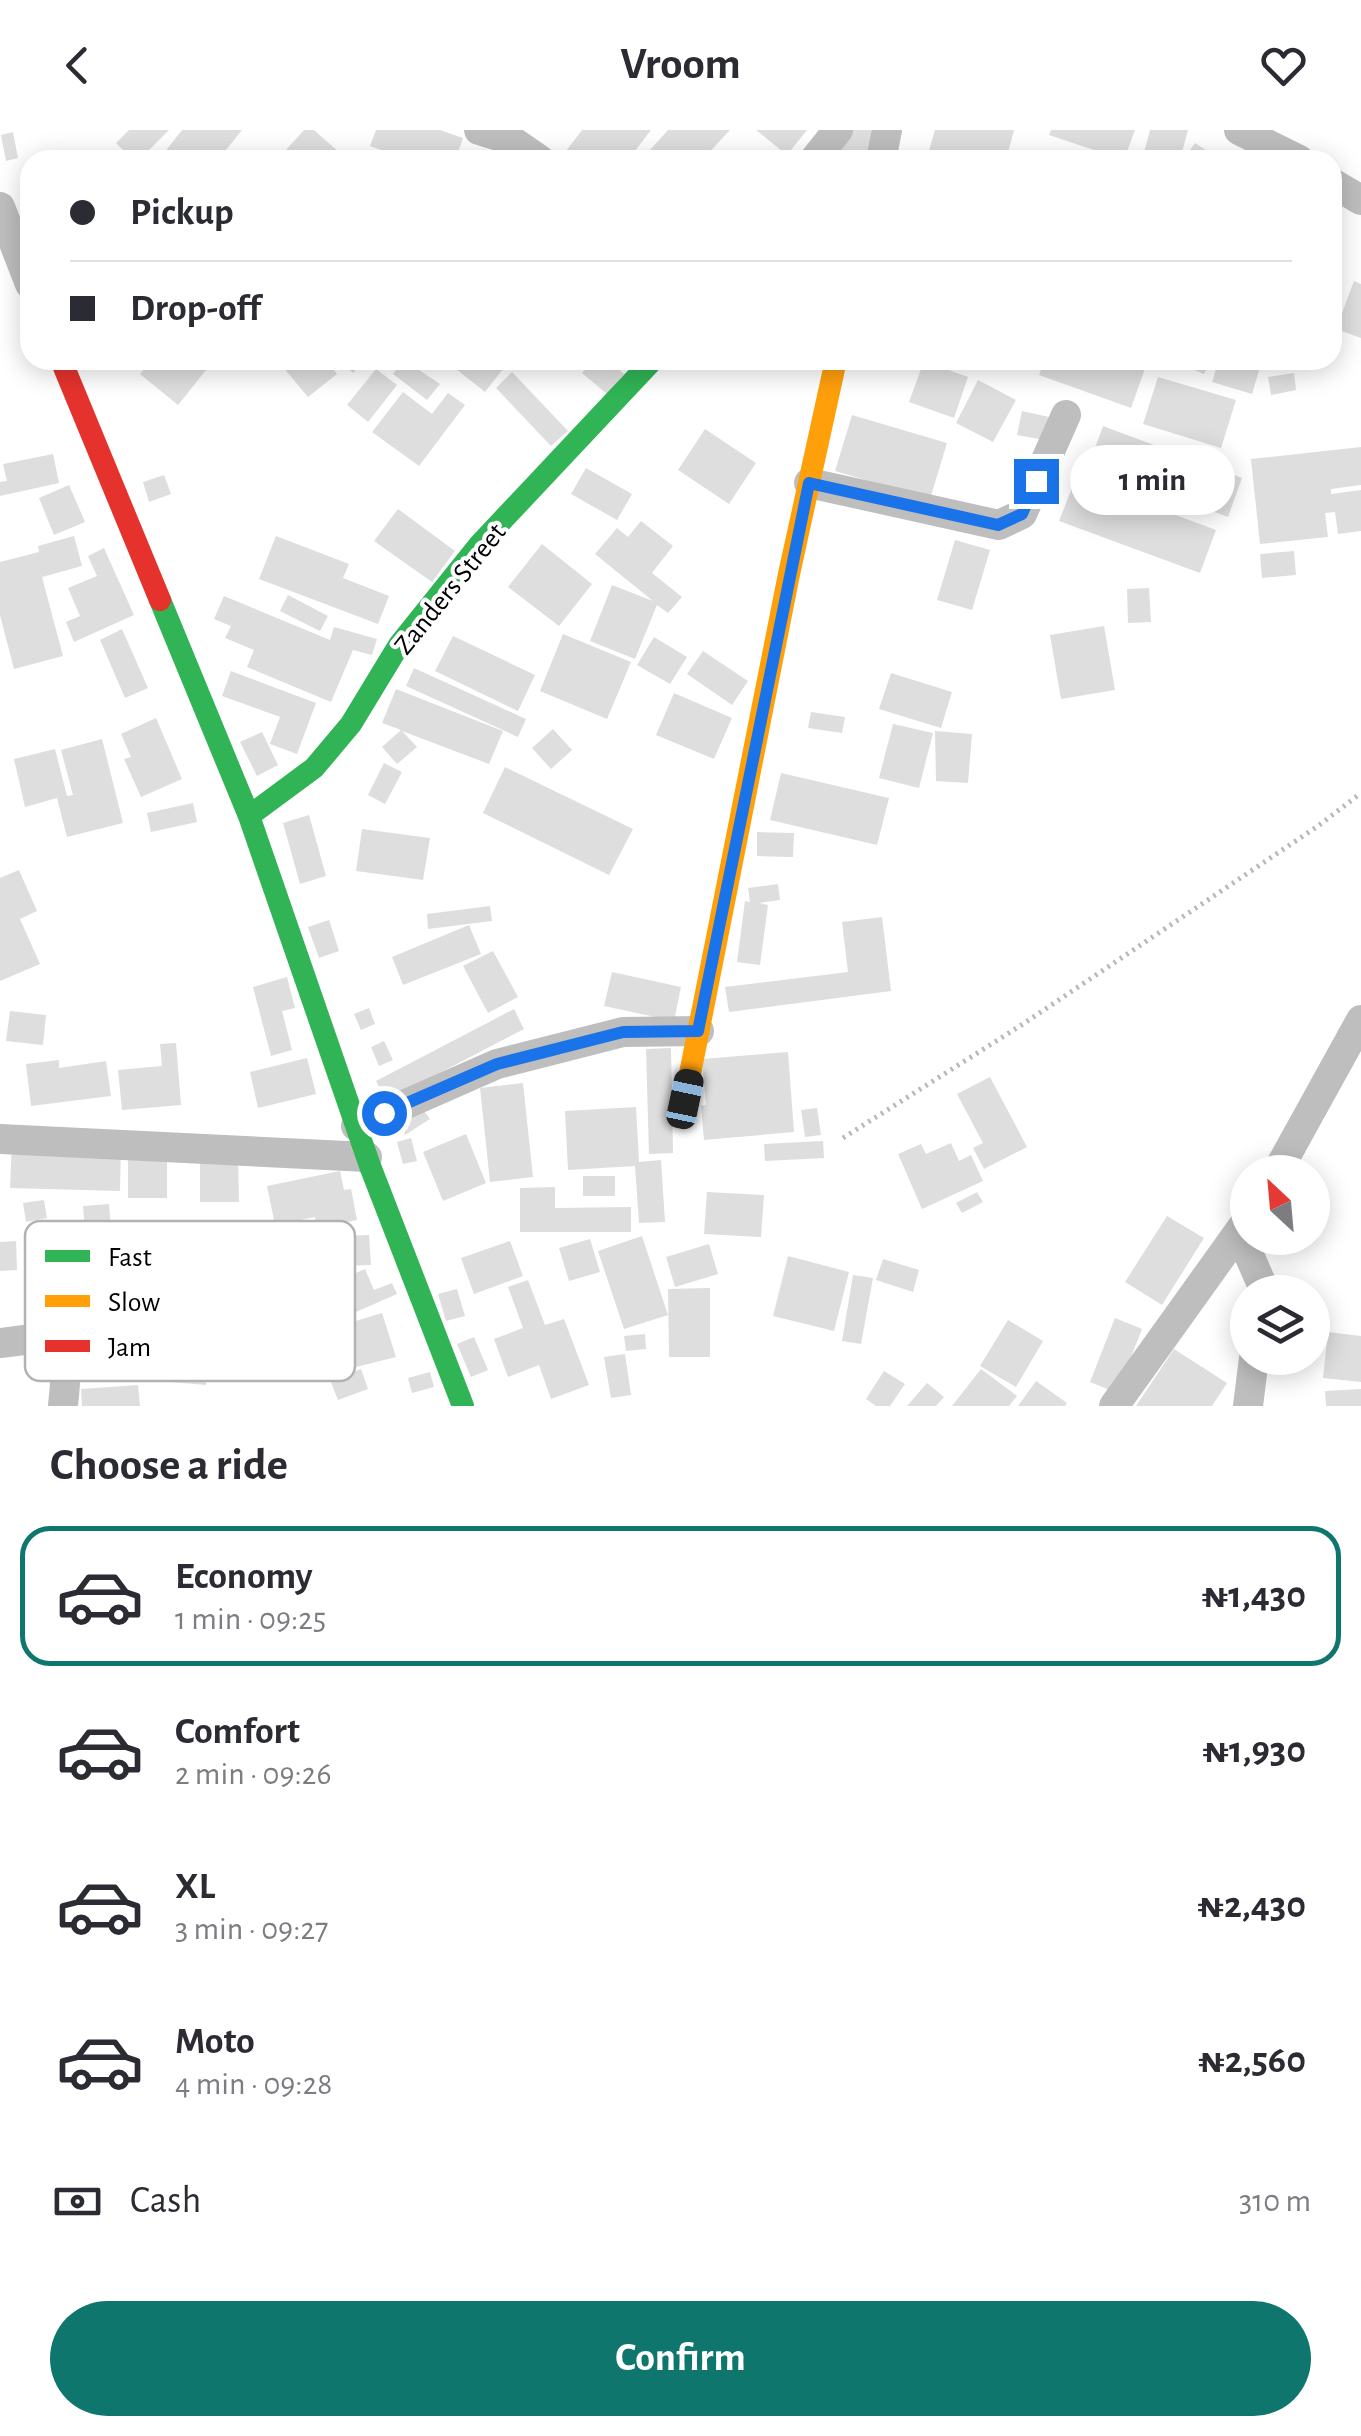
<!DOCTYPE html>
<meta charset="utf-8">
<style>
:root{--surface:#fff;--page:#f7f7f7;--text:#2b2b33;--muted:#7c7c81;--line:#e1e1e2;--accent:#0f766e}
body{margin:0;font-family:"Alegreya Sans",sans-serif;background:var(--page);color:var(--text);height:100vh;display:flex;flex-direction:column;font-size:38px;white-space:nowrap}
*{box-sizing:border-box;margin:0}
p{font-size:32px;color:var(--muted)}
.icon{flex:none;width:55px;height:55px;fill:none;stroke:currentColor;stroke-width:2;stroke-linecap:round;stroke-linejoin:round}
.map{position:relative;height:1276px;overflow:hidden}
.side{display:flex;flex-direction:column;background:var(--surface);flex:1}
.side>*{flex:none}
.hud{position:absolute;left:20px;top:20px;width:1322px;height:220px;border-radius:30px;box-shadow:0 5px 25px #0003;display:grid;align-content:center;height:220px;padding:0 50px;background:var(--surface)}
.needle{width:65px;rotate:334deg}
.controls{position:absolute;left:1230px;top:1025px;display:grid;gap:20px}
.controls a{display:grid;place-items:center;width:100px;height:100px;border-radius:50%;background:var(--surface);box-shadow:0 5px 25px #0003;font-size:50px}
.end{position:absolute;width:45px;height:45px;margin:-22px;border:12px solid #1a73e8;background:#fff;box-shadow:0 0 0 5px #fff}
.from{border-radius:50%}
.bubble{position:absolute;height:70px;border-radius:35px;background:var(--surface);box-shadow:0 5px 25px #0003;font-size:32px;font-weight:600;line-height:70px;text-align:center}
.car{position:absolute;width:30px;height:60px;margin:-30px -15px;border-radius:12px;box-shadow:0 0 8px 2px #0007;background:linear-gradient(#222 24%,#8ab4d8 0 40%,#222 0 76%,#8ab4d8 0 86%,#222 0)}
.hud b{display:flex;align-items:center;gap:35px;height:95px;font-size:38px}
.hud b+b{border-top:2px solid var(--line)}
.hud i{width:25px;height:25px;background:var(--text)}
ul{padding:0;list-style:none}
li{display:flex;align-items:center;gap:30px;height:140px;margin:0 20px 15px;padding:0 30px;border:5px solid transparent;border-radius:30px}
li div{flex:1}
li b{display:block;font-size:38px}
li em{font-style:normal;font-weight:600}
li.selected{border-color:var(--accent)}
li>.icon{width:90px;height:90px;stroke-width:1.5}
h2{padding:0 50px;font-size:45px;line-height:120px}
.pay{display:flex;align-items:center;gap:25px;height:110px;padding:0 50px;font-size:38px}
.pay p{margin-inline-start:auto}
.primary-button{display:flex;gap:20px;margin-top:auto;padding:20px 50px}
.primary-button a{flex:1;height:115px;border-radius:60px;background:var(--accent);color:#fff;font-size:40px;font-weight:600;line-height:115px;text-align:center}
header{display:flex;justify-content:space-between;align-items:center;height:130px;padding:0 50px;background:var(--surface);font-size:45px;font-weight:600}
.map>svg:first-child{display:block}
.building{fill:#dedede}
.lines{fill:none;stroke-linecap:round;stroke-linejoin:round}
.path{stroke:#b9b9b9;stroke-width:5;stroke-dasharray:2.5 5;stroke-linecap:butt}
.street{stroke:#bebebe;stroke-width:30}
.fast{stroke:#30b455;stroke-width:22}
.slow{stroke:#ff9f0a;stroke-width:22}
.jam{stroke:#e5322d;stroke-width:22}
.route{stroke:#1a73e8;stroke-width:12}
.labels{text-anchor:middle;stroke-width:8;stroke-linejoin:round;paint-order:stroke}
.street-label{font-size:28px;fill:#000;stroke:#fff}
.key{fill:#fff;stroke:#b2b2b2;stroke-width:2.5}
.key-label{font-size:28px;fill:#000}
</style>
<header><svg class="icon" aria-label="back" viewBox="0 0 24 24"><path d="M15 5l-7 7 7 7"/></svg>Vroom<svg class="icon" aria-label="heart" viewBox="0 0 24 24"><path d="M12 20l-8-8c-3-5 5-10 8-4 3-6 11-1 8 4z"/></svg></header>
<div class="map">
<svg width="1361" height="1276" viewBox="0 0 1361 1276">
<rect width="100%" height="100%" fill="#fff"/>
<path class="building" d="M129,0H169L139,30H133L116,13Z
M182,0H242L218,30H173L164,23Z
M304,0H314L340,23L334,30H277Z
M376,0H440L463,8L455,30H409L370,16Z
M582,0H651L628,30H569L563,25Z
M668,0H730L702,30H641Z
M756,0H807L787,25Z
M851,0H881L885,30H837Z
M935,0H1014L1006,30L927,28Z
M1051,0H1135L1124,30L1049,5Z
M1150,0H1188L1180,30H1142Z
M13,2L18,28L6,31L1,5Z
M1195,13L1221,30H1183Z
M1354,151L1361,154V208L1336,199Z
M152,230H214L178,275L140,244Z
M277,230H325L337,244L308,267Z
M339,230H365L353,243Z
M404,230L440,254L427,270L393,244Z
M463,230H510L485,262L456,239Z
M593,230H608L624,244L607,264L582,243Z
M1045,230H1139L1147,233L1131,278L1039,245Z
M1171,230H1210L1204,244Z
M1219,230H1262L1252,264L1212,252Z
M924,231L968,247L954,288L909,272Z
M376,239L397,255L368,292L347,275Z
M512,242L568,301L551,316L496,258Z
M1294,243L1296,260L1271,265L1268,247Z
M1158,247L1236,270L1221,318L1143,294Z
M978,250L1016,270L993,312L956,293Z
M403,262L432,284L448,263L465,275L419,336L372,302Z
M1022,281L1049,287L1044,310L1017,305Z
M852,285L947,313L930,369L835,341Z
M1103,296L1242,348L1228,387L1089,335Z
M705,299L756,333L729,374L678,340Z
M1361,317V355L1331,359V364L1361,360V401L1338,404L1335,382L1325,383L1328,407L1260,414L1251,329Z
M53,324L59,353L0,366V352L7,351L3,334Z
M586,338L632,364L617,390L571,364Z
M164,345L171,364L149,372L143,352Z
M1076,348L1216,400L1200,443L1059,391Z
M69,355L85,392L54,405L39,368Z
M398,379L455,421L432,452L374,411Z
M641,391L673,416L652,443L682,467L668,483L657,475L635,529L590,511L612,455L653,471L595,424L617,398L628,407Z
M74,406L82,436L42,447L63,526L14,539L0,485V432L39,422L38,416Z
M276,406L349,434L343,448L389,466L378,494L259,449Z
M955,410L990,420L972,480L937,470Z
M542,414L592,454L559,496L508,457Z
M104,418L134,485L74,512L66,492L80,486L68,458L97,446L88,426Z
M1294,421L1296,445L1262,448L1260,424Z
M1149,458L1151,492L1128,493L1127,459Z
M288,465L328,486L320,501L280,481Z
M224,466L330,510L334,497L377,509L372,525L353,520L331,572L247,537L254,520L225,508L231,496L214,489Z
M1104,496L1115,560L1061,569L1050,505Z
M122,499L148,558L125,568L100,510Z
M563,504L631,532L607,589L540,561Z
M453,506L535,545L518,581L435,541Z
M654,507L687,527L670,554L637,535Z
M703,521L748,551L732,575L687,544Z
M414,538L526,589L518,607L406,556Z
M231,541L316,573L297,624L270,614L280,587L222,566Z
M891,543L952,562L941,598L879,579Z
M396,559L503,601L489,634L402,601L417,617L397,634L382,617L401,600L382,593Z
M674,563L732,588L714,629L656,605Z
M811,582L845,587L842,603L808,598Z
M156,588L182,649L141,667L124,629L131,627L121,604Z
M893,594L933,603L919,658L879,648Z
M553,599L572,620L551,639L532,618Z
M935,601L972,604L968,653L936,651Z
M262,602L278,635L257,646L240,612Z
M102,609L123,693L67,707L57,668L25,677L14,629L55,619L67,666L73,665L61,620Z
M384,633L402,642L385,674L368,665Z
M505,637L633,699L609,745L483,683Z
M781,643L889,668L877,715L770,690Z
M193,673L197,692L151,702L147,683Z
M309,685L326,746L300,754L283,693Z
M362,699L430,708L423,750L356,741Z
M757,702L794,703L793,727L757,726Z
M19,740L37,781L20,789L40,834L0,851V748Z
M778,754L780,770L759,773L768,775L760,835L737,832L745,771L750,772L748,758Z
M490,776L492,791L428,799L427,784Z
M882,787L891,861L729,882L725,857L848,842L842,792Z
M329,790L339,821L319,828L308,797Z
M469,795L481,824L403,855L392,827Z
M493,821L518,867L488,883L463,836Z
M612,842L681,857L674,891L604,876Z
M287,847L295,878L282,881L292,920L271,926L253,857Z
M369,878L375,894L361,900L354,884Z
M514,879L524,899L386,971L376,951Z
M10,881L46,885L43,915L6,911Z
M384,911L393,930L379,936L371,917Z
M176,913L181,975L122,980L118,940L162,936L160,914Z
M671,918L673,1023L649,1024L646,919Z
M788,922L794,1002L704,1010L701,976L706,975L702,929Z
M307,928L316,964L258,978L250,942Z
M59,930V938L106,931L111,966L31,976L26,934Z
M990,947L1027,1017L984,1039L973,1018L983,1013L957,964Z
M523,953L533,1047L490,1052L480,958Z
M636,977L639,1032L661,1030L665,1092L639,1093L635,1036L568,1040L565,981Z
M422,978L430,989L405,1005L398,993Z
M817,978L821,1005L805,1007L801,980Z
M466,1004L486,1053L443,1071L423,1022Z
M411,1008L417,1031L403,1034L397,1012Z
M823,1011L824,1028L765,1031L764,1014Z
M12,1013L121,1015L120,1061L10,1058Z
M951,1013L959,1031L971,1025L983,1051L922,1079L898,1024L921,1014L926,1024Z
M167,1023V1068H128V1024Z
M238,1025L239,1072H200V1026Z
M340,1041L344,1060L351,1059L357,1090L317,1098L315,1087L275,1095L267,1056Z
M583,1046H615V1066H583Z
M555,1057V1078L631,1077V1102H520V1058Z
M707,1062L764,1065L761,1107L704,1104Z
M977,1062L983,1072L962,1083L956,1073Z
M44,1070L47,1088L26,1092L23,1073Z
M109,1074L114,1138L88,1141L83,1076Z
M1167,1086L1204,1108L1162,1175L1125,1152Z
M369,1105L371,1135L314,1137L313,1107Z
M642,1106L668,1185L624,1199L598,1121Z
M590,1109L600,1142L569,1151L559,1118Z
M16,1111L17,1140L0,1141V1112Z
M510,1111L523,1146L474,1164L461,1128Z
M709,1114L718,1144L675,1157L666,1127Z
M788,1126L849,1142L834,1201L773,1186Z
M883,1129L919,1140L913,1162L876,1150Z
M365,1139L374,1160L392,1153L397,1164L301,1206L286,1174Z
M853,1145L873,1148L861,1214L842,1211Z
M528,1150L545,1195L564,1189L589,1255L551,1269L539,1235L508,1247L494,1209L523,1198L508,1157Z
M710,1158V1227H669L668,1159Z
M457,1159L465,1186L446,1191L438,1164Z
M382,1183L396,1227L328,1244L316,1203Z
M1115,1188L1142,1199L1117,1263L1090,1252Z
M1008,1190L1043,1211L1016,1257L980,1236Z
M124,1199L211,1206L206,1255L120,1248Z
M1328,1202L1361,1206V1252L1323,1248Z
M645,1204L646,1219L626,1221L624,1206Z
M474,1207L488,1240L471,1247L457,1214Z
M1174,1219L1227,1253L1212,1276H1136Z
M625,1224L631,1265L611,1268L604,1227Z
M361,1239L368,1259L338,1270L330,1250Z
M981,1239L1017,1266L1009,1276H952Z
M884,1241L905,1254L890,1276H876L866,1269Z
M430,1242L434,1257L412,1263L408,1248Z
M1036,1251L1067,1273L1065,1276H1018Z
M927,1253L944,1267L936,1276H907Z
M138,1255L140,1276H82L81,1259Z
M1361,1259V1276H1326L1325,1261Z"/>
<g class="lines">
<path class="path" d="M843,1008L1020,896L1318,696L1361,663"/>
<path class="street" d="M479,0L511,10L540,30
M1239,0L1299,30
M814,30L838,0
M881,30L887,0
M1332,53L1361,70
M0,77L30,154
M809,353L999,395L1022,384L1066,285
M356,996L497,934L623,902L699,901
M0,1009L367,1027
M1277,1042L1361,890
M1239,1102L1263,1157V1162
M0,1213L47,1207C72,1223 65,1250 63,1276
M1114,1276L1248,1089
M1248,1276L1254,1228"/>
<path class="fast" d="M160,470L249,686L370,1036L463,1276
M249,686L314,638L351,594L399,515L480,414L653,230"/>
<path class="slow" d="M685,969L789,444L836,230"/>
<path class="jam" d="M61,230L160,470"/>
</g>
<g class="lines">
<path class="route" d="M384,983L497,934L623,902L698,901L809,353L998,395L1022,384L1036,351"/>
</g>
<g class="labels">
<g class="street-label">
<text transform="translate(449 458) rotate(-51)" y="10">Zanders Street</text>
</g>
</g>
<rect x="25" y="1091" width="330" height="160" rx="15" class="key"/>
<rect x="45" y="1120" width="45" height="12" fill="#30b455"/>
<rect x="45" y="1165" width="45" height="12" fill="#ff9f0a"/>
<rect x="45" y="1210" width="45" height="12" fill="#e5322d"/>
<g class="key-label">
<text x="108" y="1136">Fast</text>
<text x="108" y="1181">Slow</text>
<text x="108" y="1226">Jam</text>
</g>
</svg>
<div class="controls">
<a><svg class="needle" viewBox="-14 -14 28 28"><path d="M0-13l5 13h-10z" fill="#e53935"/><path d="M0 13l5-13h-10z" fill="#7c7c81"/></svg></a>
<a><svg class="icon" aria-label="layers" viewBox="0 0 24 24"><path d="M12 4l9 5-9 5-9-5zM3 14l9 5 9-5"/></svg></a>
</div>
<i class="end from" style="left:384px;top:983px"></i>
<i class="end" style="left:1036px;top:351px"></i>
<div class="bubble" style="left:1070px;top:315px;width:165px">1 min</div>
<i class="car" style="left:685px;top:969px;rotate:12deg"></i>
<div class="hud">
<b><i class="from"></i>Pickup</b>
<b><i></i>Drop-off</b>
</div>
</div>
<section class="side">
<h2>Choose a ride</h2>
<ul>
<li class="selected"><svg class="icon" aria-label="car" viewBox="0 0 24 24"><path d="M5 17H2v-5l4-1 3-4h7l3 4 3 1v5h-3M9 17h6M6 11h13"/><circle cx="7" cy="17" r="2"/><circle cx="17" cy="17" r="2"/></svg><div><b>Economy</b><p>1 min · 09:25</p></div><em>₦1,430</em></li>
<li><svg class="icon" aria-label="car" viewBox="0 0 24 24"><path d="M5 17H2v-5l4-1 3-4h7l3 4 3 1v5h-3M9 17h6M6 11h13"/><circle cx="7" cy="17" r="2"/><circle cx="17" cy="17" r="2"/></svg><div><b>Comfort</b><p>2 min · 09:26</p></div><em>₦1,930</em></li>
<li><svg class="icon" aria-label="car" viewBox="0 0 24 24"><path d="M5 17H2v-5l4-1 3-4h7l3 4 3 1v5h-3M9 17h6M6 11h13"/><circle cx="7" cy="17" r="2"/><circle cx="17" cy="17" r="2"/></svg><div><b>XL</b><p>3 min · 09:27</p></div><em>₦2,430</em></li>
<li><svg class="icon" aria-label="car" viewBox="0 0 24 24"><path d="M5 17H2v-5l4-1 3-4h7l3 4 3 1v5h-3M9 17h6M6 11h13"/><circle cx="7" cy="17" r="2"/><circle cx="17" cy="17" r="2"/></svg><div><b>Moto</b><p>4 min · 09:28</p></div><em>₦2,560</em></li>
</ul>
<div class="pay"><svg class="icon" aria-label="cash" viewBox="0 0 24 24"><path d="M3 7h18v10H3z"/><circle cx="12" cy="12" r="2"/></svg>Cash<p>310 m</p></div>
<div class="primary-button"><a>Confirm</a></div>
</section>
